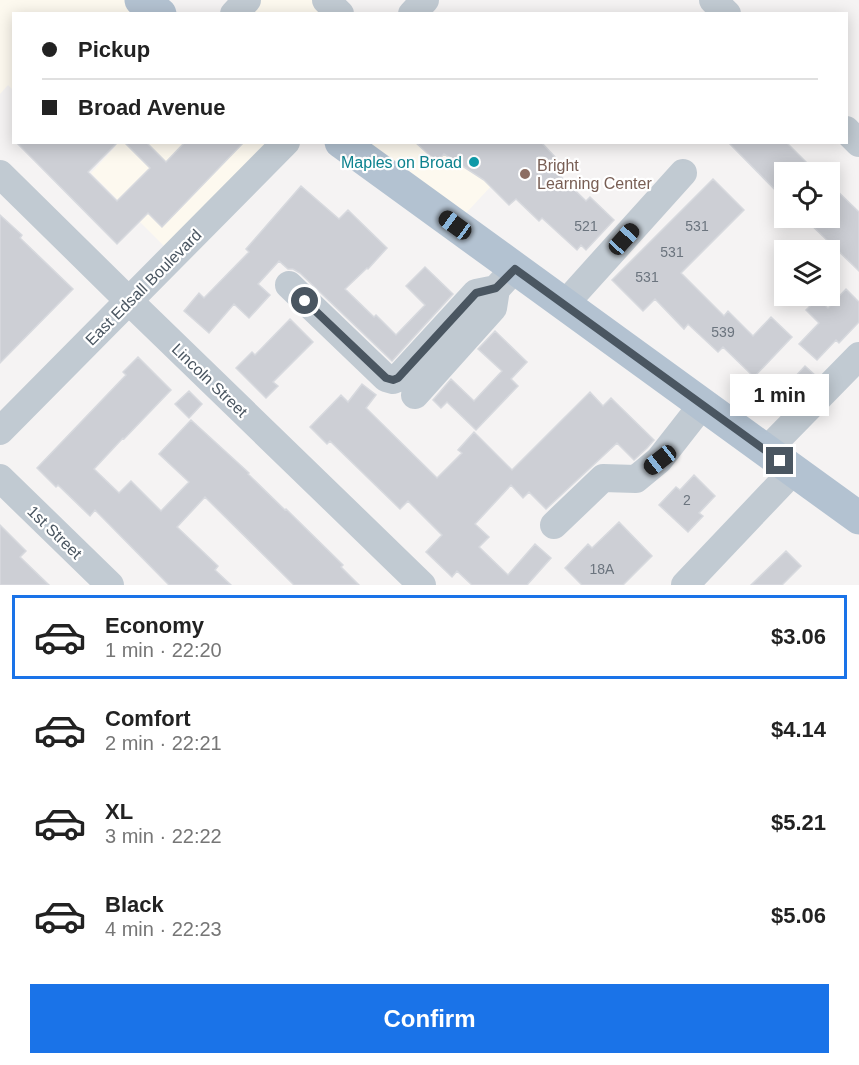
<!DOCTYPE html>
<meta charset="utf-8">
<style>
:root{--surface:#fff;--page:#f2f2f2;--text:#222;--muted:#767676;--line:#e0e0e0;--accent:#1a73e8}
body{margin:0;font-family:Arial,sans-serif;background:var(--page);color:var(--text);height:100vh;display:flex;flex-direction:column;font-size:22px;white-space:nowrap}
*{box-sizing:border-box;margin:0}
p{font-size:20px;color:var(--muted)}
.icon{flex:none;width:33px;height:33px;fill:none;stroke:currentColor;stroke-width:2;stroke-linecap:round;stroke-linejoin:round}
.map{position:relative;height:585px;overflow:hidden}
.panel{display:flex;flex-direction:column;background:var(--surface);flex:1}
.panel>*{flex:none}
.banner{position:absolute;left:12px;top:12px;width:836px;height:132px;border-radius:0px;box-shadow:0 3px 15px #0003;display:grid;align-content:center;height:132px;padding:0 30px;background:var(--surface)}
.controls{position:absolute;left:774px;top:162px;display:grid;gap:12px}
.controls a{display:grid;place-items:center;width:66px;height:66px;border-radius:0px;background:var(--surface);box-shadow:0 3px 15px #0003;font-size:30px}
.end{position:absolute;width:27px;height:27px;margin:-14px;border:8px solid #4a5661;background:#fff;box-shadow:0 0 0 3px #fff}
.from{border-radius:50%}
.bubble{position:absolute;height:42px;border-radius:0px;background:var(--surface);box-shadow:0 3px 15px #0003;font-size:20px;font-weight:600;line-height:42px;text-align:center}
.car{position:absolute;width:18px;height:36px;margin:-18px -9px;border-radius:8px;box-shadow:0 0 4px 2px #0007;background:linear-gradient(#222 24%,#8ab4d8 0 40%,#222 0 76%,#8ab4d8 0 86%,#222 0)}
.banner b{display:flex;align-items:center;gap:21px;height:57px;font-size:22px}
.banner b+b{border-top:2px solid var(--line)}
.banner i{width:15px;height:15px;background:var(--text)}
ul{padding:10px 0 0;list-style:none}
li{display:flex;align-items:center;gap:18px;height:84px;margin:0 12px 9px;padding:0 18px;border:3px solid transparent;border-radius:0px}
li div{flex:1}
li b{display:block;font-size:22px}
li em{font-style:normal;font-weight:600}
li.current{border-color:var(--accent)}
li>.icon{width:54px;height:54px;stroke-width:1.5}
.button{display:flex;gap:12px;margin-top:auto;padding:12px 30px}
.button a{flex:1;height:69px;border-radius:0px;background:var(--accent);color:#fff;font-size:24px;font-weight:600;line-height:69px;text-align:center}
.map>svg:first-child{display:block}
.commercial{fill:#fdf9ef}
.building{fill:#cdcfd5;stroke:#d7d9de;stroke-width:1.5}
.lines{fill:none;stroke-linecap:round;stroke-linejoin:round}
.minor{stroke:#c1cad2;stroke-width:28}
.major{stroke:#b3c2d1;stroke-width:33}
.route{stroke:#4a5661;stroke-width:8}
.culture-dot{fill:#0f9aa8;stroke:#fff;stroke-width:2}
.education-dot{fill:#8d6e63;stroke:#fff;stroke-width:2}
.labels{text-anchor:middle;stroke-width:4.5;stroke-linejoin:round;paint-order:stroke}
.number-label{font-size:14px;fill:#6b747e}
.culture-label{font-size:16px;fill:#0d838f;stroke:#fff;text-anchor:end}
.education-label{font-size:16px;fill:#785e54;stroke:#fff;text-anchor:start}
.street-label{font-size:16px;fill:#4a5661;stroke:#fff}
</style>
<div class="map">
<svg width="859" height="585" viewBox="0 0 859 585">
<rect width="100%" height="100%" fill="#f5f3f3"/>
<path class="commercial" d="M0,0H141L160,13L14,14L13,90L8,85L0,94Z
M247,0H326L340,14H234Z
M114,143H286L174,256L91,173L116,146Z
M341,143H531L455,225Z"/>
<path class="building" d="M16,142H118L88,172L117,201L150,168L124,142H146L166,162L185,142H244L162,227L148,213L117,244Z
M415,142H541L556,158L549,165L586,201L590,197L614,220L586,250L581,245L577,250L542,218L539,221L516,199L509,205L484,180L444,154L437,162Z
M728,142H786L816,172H784V199Z
M713,179L744,210L681,273L724,316L728,311L753,336L771,317L792,337L754,377L723,347L718,352L688,324L684,329L655,299L643,311L612,280Z
M830,184L859,212V271L804,218H830Z
M301,186L339,219L348,210L387,248L368,269L367,268L345,289L374,317L376,315L396,335L425,305L406,286L425,267L453,294L392,361L300,273L293,269H288L279,261L258,284L270,295L249,318L234,304L209,333L184,311L199,293L204,298L249,252L246,249Z
M0,215L22,235L20,238L73,289L0,363Z
M846,289L859,302V322L839,343L836,340L817,360L799,344L819,323L806,310L818,298L828,308Z
M290,319L313,342L273,382L278,386L266,398L236,368L252,352L255,355Z
M495,331L527,362L511,379L518,386L476,430L447,402L441,408L433,400L451,379L474,401L502,371L478,349Z
M138,357L171,390L124,439L123,438L94,469L119,493L131,481L161,511L189,482L159,454L191,420L249,473L248,474L285,510L286,509L343,565L341,567L359,585H294L205,497L177,527L218,566L215,570L231,585H169L95,510L90,516L58,485L56,487L37,468L126,375L123,372Z
M805,366L816,376L781,412L771,403Z
M362,384L376,395L366,408L437,478L462,453L458,450L474,432L512,470L590,392L603,406L611,398L654,440L647,448L634,460L617,443L546,509L529,492L523,498L511,485L475,524L489,537L479,547L508,575L535,544L551,558L527,585H472L457,571L452,577L426,552L442,535L408,501L400,509L330,441L327,444L310,427L341,395L348,402Z
M189,391L202,404L189,418L175,404Z
M694,475L715,496L699,513L703,516L688,532L659,505L676,487L680,490Z
M619,522L652,556L623,585H582L565,568L588,544L592,548Z
M0,525L26,551L20,557L49,585H0Z
M786,551L801,566L782,585H751Z"/>
<g class="lines">
<path class="minor" d="M326,0L340,14
M713,0L727,14
M234,14L247,0
M412,14L425,0
M846,130L859,143
M0,174L129,301L422,585
M289,285L386,378L393,380L398,378L476,293L496,289
M564,305L683,173
M415,395L493,308L496,289L507,277
M0,431L286,142
M766,451L859,356
M0,478L110,585
M554,525L603,478L636,479L659,460L702,405
M685,585L794,470"/>
<path class="major" d="M141,0L160,14
M341,142L859,518"/>
</g>
<g class="lines">
<path class="route" d="M305,301L386,378L393,380L398,378L476,293L496,288L515,269L780,461"/>
</g>
<circle class="culture-dot" cx="474" cy="162" r="6"/>
<circle class="education-dot" cx="525" cy="174" r="6"/>
<g class="labels">
<g class="number-label">
<text x="586" y="231">521</text>
<text x="697" y="231">531</text>
<text x="672" y="257">531</text>
<text x="647" y="282">531</text>
<text x="723" y="337">539</text>
<text x="687" y="505">2</text>
<text x="602" y="574">18A</text>
</g>
<g class="culture-label">
<text x="462" y="168">Maples on Broad</text>
</g>
<g class="education-label">
<text x="537" y="171">Bright<tspan x="537" dy="18">Learning Center</tspan></text>
</g>
<g class="street-label">
<text transform="translate(143 287) rotate(-45)" y="6">East Edsall Boulevard</text>
<text transform="translate(210 380) rotate(44)" y="6">Lincoln Street</text>
<text transform="translate(55 532) rotate(44)" y="6">1st Street</text>
</g>
</g>
</svg>
<div class="controls">
<a><svg class="icon" aria-label="locate" viewBox="0 0 24 24"><circle cx="12" cy="12" r="6"/><path d="M12 2v4M12 18v4M2 12h4M18 12h4"/></svg></a>
<a><svg class="icon" aria-label="layers" viewBox="0 0 24 24"><path d="M12 4l9 5-9 5-9-5zM3 14l9 5 9-5"/></svg></a>
</div>
<i class="end from" style="left:305px;top:301px"></i>
<i class="end" style="left:780px;top:461px"></i>
<div class="bubble" style="left:730px;top:374px;width:99px">1 min</div>
<i class="car" style="left:455px;top:225px;rotate:306deg"></i>
<i class="car" style="left:624px;top:239px;rotate:42deg"></i>
<i class="car" style="left:660px;top:460px;rotate:232deg"></i>
<div class="banner">
<b><i class="from"></i>Pickup</b>
<b><i></i>Broad Avenue</b>
</div>
</div>
<section class="panel">
<ul>
<li class="current"><svg class="icon" aria-label="car" viewBox="0 0 24 24"><path d="M5 17H2v-5l4-1 3-4h7l3 4 3 1v5h-3M9 17h6M6 11h13"/><circle cx="7" cy="17" r="2"/><circle cx="17" cy="17" r="2"/></svg><div><b>Economy</b><p>1 min · 22:20</p></div><em>$3.06</em></li>
<li><svg class="icon" aria-label="car" viewBox="0 0 24 24"><path d="M5 17H2v-5l4-1 3-4h7l3 4 3 1v5h-3M9 17h6M6 11h13"/><circle cx="7" cy="17" r="2"/><circle cx="17" cy="17" r="2"/></svg><div><b>Comfort</b><p>2 min · 22:21</p></div><em>$4.14</em></li>
<li><svg class="icon" aria-label="car" viewBox="0 0 24 24"><path d="M5 17H2v-5l4-1 3-4h7l3 4 3 1v5h-3M9 17h6M6 11h13"/><circle cx="7" cy="17" r="2"/><circle cx="17" cy="17" r="2"/></svg><div><b>XL</b><p>3 min · 22:22</p></div><em>$5.21</em></li>
<li><svg class="icon" aria-label="car" viewBox="0 0 24 24"><path d="M5 17H2v-5l4-1 3-4h7l3 4 3 1v5h-3M9 17h6M6 11h13"/><circle cx="7" cy="17" r="2"/><circle cx="17" cy="17" r="2"/></svg><div><b>Black</b><p>4 min · 22:23</p></div><em>$5.06</em></li>
</ul>
<div class="button"><a>Confirm</a></div>
</section>
